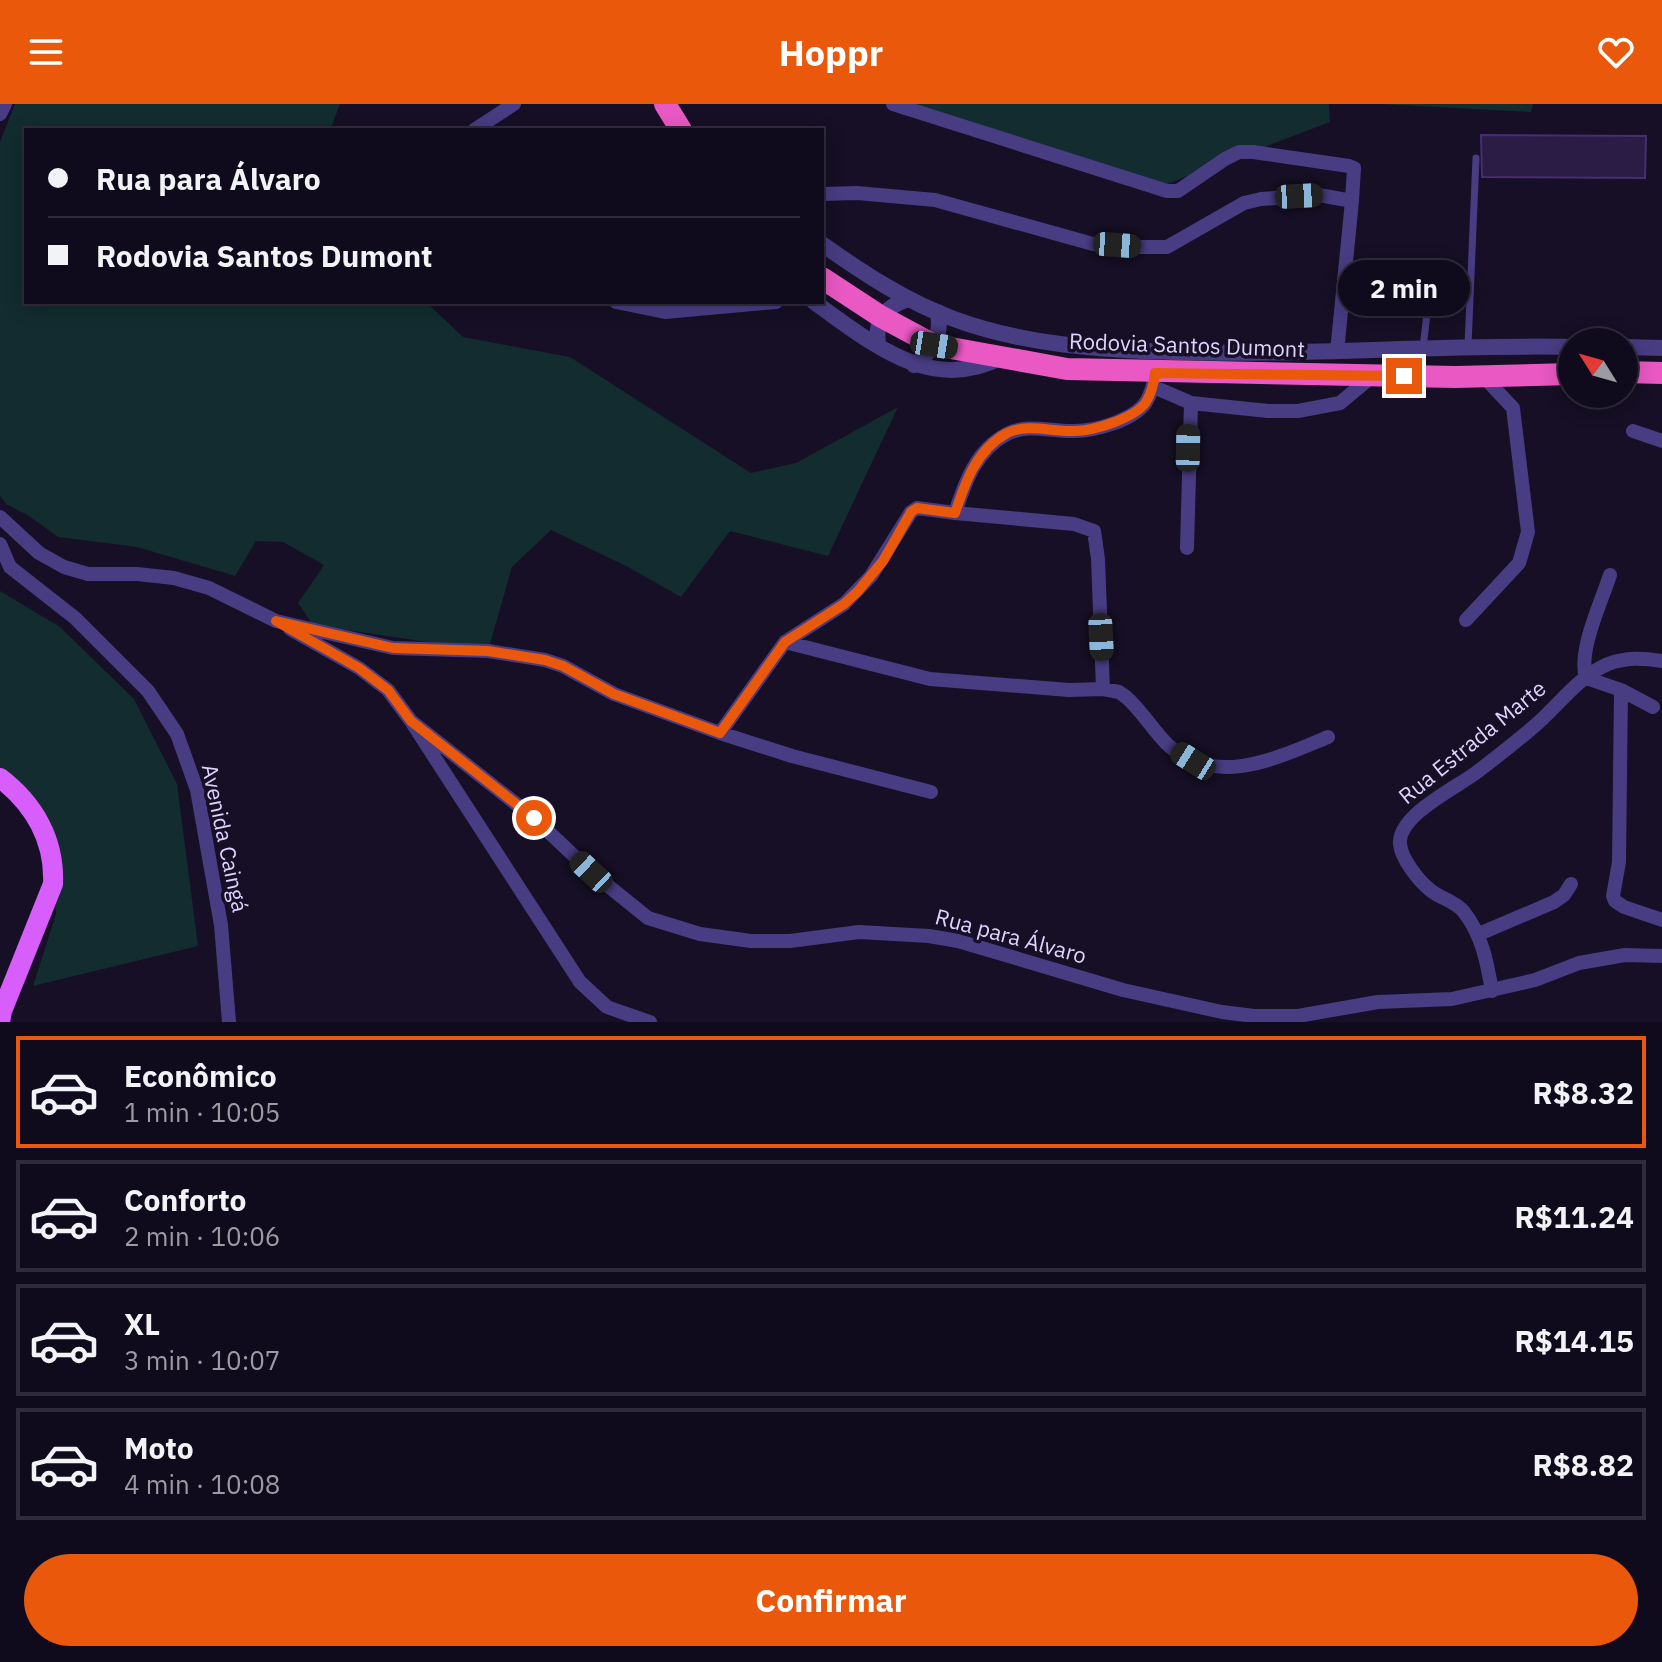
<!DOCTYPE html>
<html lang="pt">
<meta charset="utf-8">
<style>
:root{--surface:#100b1c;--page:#1e1929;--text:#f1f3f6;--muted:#9c9ba3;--line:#302b3b;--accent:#ea580c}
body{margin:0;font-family:"IBM Plex Sans",sans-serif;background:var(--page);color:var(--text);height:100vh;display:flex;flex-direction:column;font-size:30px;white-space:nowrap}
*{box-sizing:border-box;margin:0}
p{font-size:26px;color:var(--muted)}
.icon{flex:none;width:44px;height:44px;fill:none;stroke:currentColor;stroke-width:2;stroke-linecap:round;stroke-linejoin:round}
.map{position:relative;height:918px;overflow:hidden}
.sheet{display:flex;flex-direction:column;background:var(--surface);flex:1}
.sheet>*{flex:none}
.banner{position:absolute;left:24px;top:24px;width:800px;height:176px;border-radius:0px;box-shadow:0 4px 20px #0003,0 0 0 2px var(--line);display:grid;align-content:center;height:176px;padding:0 24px;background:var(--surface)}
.needle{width:52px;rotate:307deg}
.tools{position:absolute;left:1558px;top:224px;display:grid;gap:16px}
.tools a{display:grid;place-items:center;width:80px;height:80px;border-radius:50%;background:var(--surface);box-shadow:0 4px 20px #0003,0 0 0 2px var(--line);font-size:40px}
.end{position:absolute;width:36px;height:36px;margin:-18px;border:10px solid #ea580c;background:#fff;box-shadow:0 0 0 4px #fff}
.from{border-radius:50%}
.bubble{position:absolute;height:56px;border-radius:28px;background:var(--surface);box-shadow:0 4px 20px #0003,0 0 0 2px var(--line);font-size:26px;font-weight:700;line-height:56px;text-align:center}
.car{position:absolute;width:24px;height:48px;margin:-24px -12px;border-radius:10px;box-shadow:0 0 6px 2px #0007;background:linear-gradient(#222 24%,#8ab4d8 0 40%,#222 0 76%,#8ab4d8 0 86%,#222 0)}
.banner b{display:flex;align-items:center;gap:28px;height:76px;font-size:30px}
.banner b+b{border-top:2px solid var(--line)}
.banner i{width:20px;height:20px;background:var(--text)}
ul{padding:14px 0 0;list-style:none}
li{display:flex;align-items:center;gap:24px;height:112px;margin:0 16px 12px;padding:0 8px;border:4px solid var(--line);border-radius:0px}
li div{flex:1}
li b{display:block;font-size:30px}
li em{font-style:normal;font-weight:700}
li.selected{border-color:var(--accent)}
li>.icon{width:72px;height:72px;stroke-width:1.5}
.cta{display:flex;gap:16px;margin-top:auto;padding:16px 24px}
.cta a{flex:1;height:92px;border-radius:48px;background:var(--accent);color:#fff;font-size:32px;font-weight:700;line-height:92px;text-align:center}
header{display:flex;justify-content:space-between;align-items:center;height:104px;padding:0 24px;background:var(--accent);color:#fff;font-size:36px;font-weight:700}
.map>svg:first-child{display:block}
.green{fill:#122c2f}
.building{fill:#2a1c45;stroke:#452e71;stroke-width:2}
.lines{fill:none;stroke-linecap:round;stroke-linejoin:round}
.service{stroke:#483c83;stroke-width:7}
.minor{stroke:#483c83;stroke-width:14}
.tertiary{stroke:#483c83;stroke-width:16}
.primary{stroke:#d75efb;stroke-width:20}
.trunk{stroke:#e958c3;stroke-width:22}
.route{stroke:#ea580c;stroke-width:10}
.labels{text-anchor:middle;stroke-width:7;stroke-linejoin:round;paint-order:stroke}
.street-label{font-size:22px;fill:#dfd4fe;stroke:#160f25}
</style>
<header><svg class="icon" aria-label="menu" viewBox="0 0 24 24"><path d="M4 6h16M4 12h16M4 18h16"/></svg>Hoppr<svg class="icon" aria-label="heart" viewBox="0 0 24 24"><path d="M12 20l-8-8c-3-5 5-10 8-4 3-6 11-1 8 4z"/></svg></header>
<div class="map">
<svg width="1662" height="918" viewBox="0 0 1662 918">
<rect width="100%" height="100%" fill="#160f25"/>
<path class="green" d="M15,0H340L330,26H26V198H426L463,233L570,253L751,369L796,359L898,303L828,452L730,427L681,493L628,463L551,426L512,463L488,547L313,521L298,499L324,461L283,438L256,437L235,472L137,443L58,433L29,412L6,400L0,392V38Z
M893,0H1329L1330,18L1167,80Z
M1379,0H1533L1531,8Z
M0,487L60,523L134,595L177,680L198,842L33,882L56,810V770L44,726L0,684Z"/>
<path class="building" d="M1481,31L1646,32L1645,74L1482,73Z"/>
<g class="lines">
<path class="service" d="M1468,241L1476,54
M1423,244L1432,166"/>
<path class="minor" d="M893,0L1167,87H1178L1225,55L1239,48H1253L1349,62L1354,64L1352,97
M0,10L5,0
M474,26L514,0
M822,90L857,89L935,96L1093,140L1141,143H1167L1244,99L1261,95L1319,91L1352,97L1337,248
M616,198L665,208L776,198
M1154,283L1191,299L1268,307H1298L1340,299L1370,274H1376
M1633,327L1662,337
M955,409L1074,420L1094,427L1098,455L1103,585L1119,588L1126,593C1142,607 1152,625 1167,640C1215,685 1277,654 1328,633
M0,413L39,449L64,463L88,470H137L174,474L209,484L276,517L393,544L488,547L545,556L563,562L614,590L720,629
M0,440L10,463L75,514L148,587L177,630L197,686L221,821L229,918
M1187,444L1191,299
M1610,471C1601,499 1578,546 1586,574L1621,586L1653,603
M1466,516L1519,459L1528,428L1513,304L1483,272
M290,525L359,564L388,586L411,617L580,878L607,903L650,918
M785,538L930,575L1069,586L1103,585
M1621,586L1619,758L1613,792L1615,797L1624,803L1662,816
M411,617L534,714L591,768L648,814L700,830L751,837H790L859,828L929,832L958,837L1123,886L1222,908L1254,912H1298L1378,898L1452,895L1535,876L1579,859L1625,851L1662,852
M931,688L792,652L720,629L785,538L844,500L871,472L911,408L917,404L955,409C965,378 976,346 1007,330C1028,319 1052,328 1074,327C1096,327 1134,316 1146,298C1152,288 1154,279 1155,269
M1479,830L1554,798L1564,791L1571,780
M1492,887C1487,858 1482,831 1464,808C1454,796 1440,795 1429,785C1418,776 1401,754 1400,740C1398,711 1456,684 1477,668C1498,652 1519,636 1539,618C1561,598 1580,572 1608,560C1627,553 1643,554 1662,557"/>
<path class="tertiary" d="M822,140C863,169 907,198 954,215C1024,241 1103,246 1176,248C1308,252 1440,240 1572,243
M814,198C871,238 930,291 1002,253
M878,242C875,216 883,204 908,195
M1624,243L1662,244
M914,261C933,247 942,232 938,208"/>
<path class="primary" d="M0,674C34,700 55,736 53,780L2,907L0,918"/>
<path class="trunk" d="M665,0L681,26
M822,174L880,212L934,241L1067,265L1456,273L1572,270
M1624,268L1662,269"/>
</g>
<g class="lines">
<path class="route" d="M534,714L411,617L388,586L359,564L276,517L393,544L488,547L545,556L563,562L614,590L720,629L785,538L844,500L858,487L883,457L911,408L917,404L955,409C965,379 976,346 1007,329C1028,319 1052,328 1074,327C1094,327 1135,314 1146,298C1152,288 1154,279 1155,269L1404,272"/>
</g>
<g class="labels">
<g class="street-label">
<text transform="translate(1187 241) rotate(2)" y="8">Rodovia Santos Dumont</text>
<text transform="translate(1472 638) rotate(-39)" y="8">Rua Estrada Marte</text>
<text transform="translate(225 734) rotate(78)" y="8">Avenida Caingá</text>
<text transform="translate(1011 832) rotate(15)" y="8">Rua para Álvaro</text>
</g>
</g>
</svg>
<div class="tools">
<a><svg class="needle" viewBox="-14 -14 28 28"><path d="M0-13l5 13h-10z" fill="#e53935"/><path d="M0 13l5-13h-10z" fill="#9c9ba3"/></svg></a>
</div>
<i class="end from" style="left:534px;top:714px"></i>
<i class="end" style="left:1404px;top:272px"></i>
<div class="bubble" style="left:1338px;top:156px;width:132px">2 min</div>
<i class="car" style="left:1299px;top:92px;rotate:87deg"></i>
<i class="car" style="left:1117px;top:141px;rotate:94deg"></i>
<i class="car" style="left:934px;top:241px;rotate:99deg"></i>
<i class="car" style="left:1188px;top:344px;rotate:1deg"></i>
<i class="car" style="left:1101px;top:533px;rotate:177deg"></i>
<i class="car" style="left:1193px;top:657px;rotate:302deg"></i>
<i class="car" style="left:591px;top:768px;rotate:313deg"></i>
<div class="banner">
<b><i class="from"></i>Rua para Álvaro</b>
<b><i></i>Rodovia Santos Dumont</b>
</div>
</div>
<section class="sheet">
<ul>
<li class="selected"><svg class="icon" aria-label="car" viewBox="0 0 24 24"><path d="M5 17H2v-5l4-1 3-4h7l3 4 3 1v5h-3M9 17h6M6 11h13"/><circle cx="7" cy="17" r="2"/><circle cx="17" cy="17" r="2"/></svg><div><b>Econômico</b><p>1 min · 10:05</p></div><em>R$8.32</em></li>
<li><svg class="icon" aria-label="car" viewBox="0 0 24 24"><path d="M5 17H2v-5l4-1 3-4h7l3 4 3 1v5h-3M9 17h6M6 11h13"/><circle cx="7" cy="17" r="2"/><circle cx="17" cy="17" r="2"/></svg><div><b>Conforto</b><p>2 min · 10:06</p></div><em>R$11.24</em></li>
<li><svg class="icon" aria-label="car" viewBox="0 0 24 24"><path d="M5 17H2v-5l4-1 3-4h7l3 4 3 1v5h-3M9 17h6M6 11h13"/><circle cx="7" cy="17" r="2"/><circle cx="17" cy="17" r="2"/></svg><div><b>XL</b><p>3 min · 10:07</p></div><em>R$14.15</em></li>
<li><svg class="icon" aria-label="car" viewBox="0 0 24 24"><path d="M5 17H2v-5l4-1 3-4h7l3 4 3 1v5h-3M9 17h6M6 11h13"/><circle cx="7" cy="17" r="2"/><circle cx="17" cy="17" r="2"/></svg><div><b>Moto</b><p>4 min · 10:08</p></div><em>R$8.82</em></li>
</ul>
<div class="cta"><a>Confirmar</a></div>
</section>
